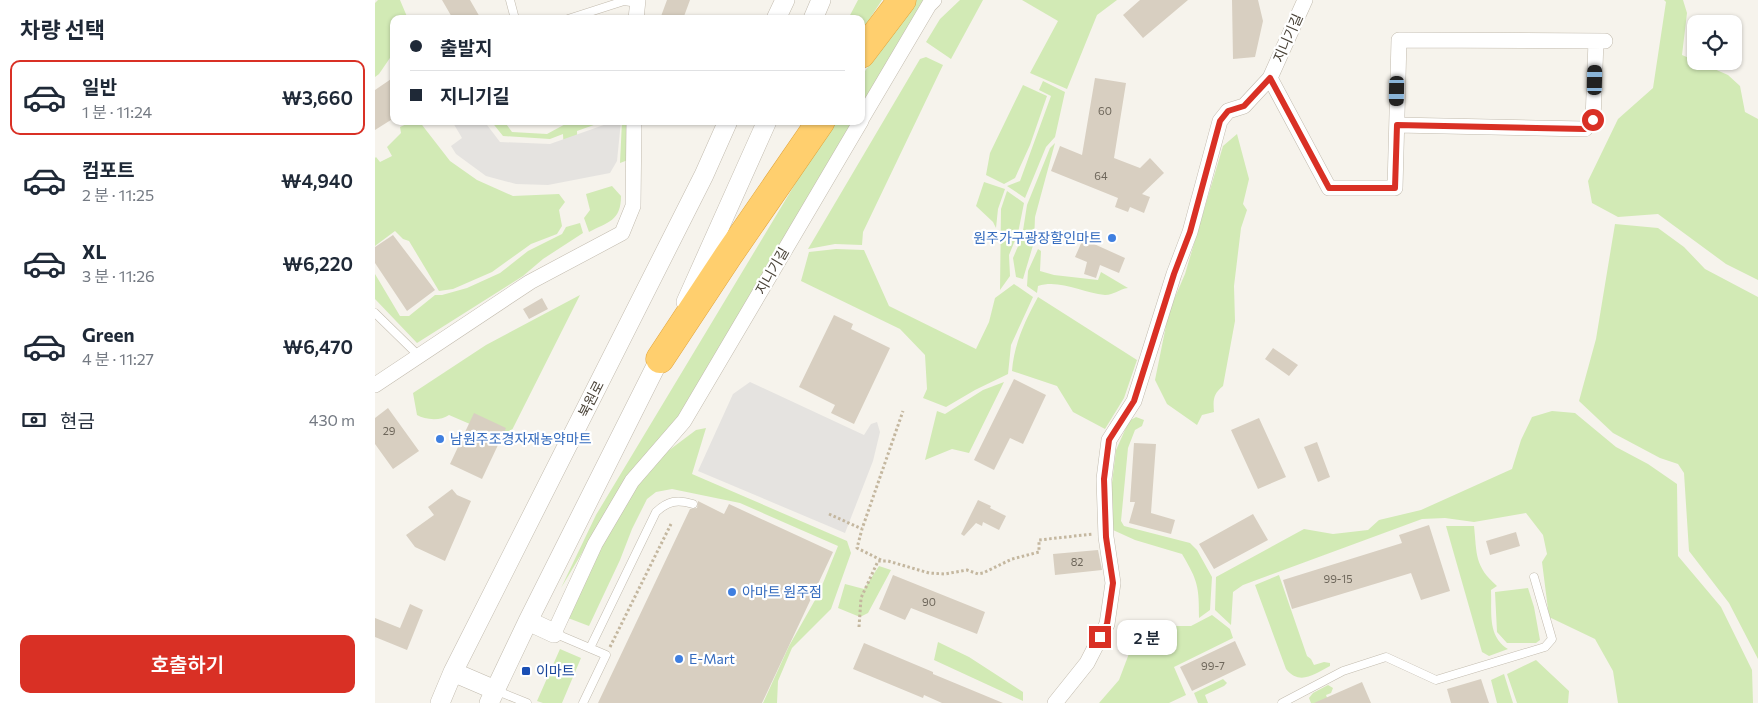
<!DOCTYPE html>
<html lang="ko">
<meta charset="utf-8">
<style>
:root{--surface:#fff;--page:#f6f6f7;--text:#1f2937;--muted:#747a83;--line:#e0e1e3;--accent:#d93025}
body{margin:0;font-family:Commissioner,"Noto Sans KR",sans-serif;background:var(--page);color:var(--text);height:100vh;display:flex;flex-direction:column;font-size:19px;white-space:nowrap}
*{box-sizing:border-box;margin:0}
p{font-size:16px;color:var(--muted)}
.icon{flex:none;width:28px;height:28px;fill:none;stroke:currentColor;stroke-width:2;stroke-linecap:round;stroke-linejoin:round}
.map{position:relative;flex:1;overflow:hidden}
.panel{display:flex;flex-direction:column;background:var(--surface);width:375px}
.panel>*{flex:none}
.hud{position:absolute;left:15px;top:15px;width:475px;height:110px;border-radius:10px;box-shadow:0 1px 4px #0004;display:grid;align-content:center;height:110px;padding:0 20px;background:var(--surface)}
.tools{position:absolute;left:1312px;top:15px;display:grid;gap:10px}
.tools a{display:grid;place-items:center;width:55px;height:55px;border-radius:10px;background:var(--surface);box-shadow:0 1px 4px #0004;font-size:25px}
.end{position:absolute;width:22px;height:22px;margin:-11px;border:6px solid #d93025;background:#fff;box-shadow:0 0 0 2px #fff}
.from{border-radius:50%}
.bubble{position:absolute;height:35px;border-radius:10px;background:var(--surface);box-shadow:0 1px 4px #0004;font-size:16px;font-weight:600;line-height:35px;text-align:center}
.car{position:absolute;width:15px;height:30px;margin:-15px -8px;border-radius:6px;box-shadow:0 0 4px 1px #0007;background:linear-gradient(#222 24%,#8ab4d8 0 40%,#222 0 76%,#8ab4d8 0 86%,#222 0)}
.hud b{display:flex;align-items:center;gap:18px;height:48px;font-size:19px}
.hud b+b{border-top:1px solid var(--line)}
.hud i{width:12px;height:12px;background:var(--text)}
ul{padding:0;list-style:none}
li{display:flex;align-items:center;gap:15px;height:75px;margin:0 10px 8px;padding:0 10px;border:2px solid transparent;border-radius:10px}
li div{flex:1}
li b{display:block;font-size:19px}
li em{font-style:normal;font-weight:600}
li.current{border-color:var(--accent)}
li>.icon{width:45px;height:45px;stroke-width:1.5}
h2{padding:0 20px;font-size:22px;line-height:60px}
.pay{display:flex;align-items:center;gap:12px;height:55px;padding:0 20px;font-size:19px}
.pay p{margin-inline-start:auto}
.action{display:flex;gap:10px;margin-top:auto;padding:10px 20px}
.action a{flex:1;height:58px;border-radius:10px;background:var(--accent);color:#fff;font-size:20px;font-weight:600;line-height:58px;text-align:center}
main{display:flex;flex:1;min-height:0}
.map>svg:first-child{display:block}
.green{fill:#d2eab5}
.parking{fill:#e5e3e0}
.building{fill:#d8cfc1}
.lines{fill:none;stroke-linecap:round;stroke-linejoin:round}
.service-casing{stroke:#c2bbae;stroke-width:9}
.minor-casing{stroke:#c2bbae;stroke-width:16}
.tertiary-casing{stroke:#c2bbae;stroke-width:20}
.motorway-casing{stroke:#e0a43c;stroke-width:29}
.path{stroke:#c4b79f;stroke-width:3;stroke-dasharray:2.5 2.5;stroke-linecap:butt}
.service{stroke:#fff;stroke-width:8}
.minor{stroke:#fff;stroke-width:15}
.tertiary{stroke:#fff;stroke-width:19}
.motorway{stroke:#ffcf6e;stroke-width:28}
.route{stroke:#d93025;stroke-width:6}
.shop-dot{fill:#3f7fe0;stroke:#fff;stroke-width:2}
.transit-dot{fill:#1a4fb4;stroke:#fff;stroke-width:2}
.labels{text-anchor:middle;stroke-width:4.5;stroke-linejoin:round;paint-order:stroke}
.number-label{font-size:11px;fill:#6e675b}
.street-label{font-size:14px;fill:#4b4439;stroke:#fff}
.shop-label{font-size:14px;fill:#366cbe;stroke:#fff;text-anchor:start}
.transit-label{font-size:14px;fill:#164399;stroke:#fff;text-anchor:start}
</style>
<main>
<section class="panel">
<h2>차량 선택</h2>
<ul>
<li class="current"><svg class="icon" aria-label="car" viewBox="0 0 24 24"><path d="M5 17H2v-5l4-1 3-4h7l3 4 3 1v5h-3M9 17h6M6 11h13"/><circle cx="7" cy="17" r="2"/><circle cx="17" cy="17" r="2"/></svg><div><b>일반</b><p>1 분 · 11:24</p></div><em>₩3,660</em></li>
<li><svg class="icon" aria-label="car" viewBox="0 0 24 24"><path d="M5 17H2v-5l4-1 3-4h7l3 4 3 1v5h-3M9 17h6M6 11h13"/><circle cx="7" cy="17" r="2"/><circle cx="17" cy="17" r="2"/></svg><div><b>컴포트</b><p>2 분 · 11:25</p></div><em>₩4,940</em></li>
<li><svg class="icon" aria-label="car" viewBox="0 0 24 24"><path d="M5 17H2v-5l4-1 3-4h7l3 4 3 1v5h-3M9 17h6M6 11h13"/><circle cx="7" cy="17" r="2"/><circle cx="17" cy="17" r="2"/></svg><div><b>XL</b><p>3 분 · 11:26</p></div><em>₩6,220</em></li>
<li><svg class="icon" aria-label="car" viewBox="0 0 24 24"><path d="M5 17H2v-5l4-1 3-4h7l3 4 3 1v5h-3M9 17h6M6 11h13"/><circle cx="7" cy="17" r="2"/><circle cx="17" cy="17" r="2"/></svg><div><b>Green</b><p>4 분 · 11:27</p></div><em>₩6,470</em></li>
</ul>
<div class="pay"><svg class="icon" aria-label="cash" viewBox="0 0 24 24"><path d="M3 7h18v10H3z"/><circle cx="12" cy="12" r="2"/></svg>현금<p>430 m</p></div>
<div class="action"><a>호출하기</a></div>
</section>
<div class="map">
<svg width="1383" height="703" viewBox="0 0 1383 703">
<rect width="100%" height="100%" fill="#f6f3ec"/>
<path class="green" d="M3,0H25L33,19H19V52L4,74L0,77V3Z
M483,0H507L486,32V19H473Z
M538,0H551L486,108V77Z
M585,0H608L576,59L551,42L565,19Z
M647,0H742L722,15L692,89L655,73L683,21Z
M1289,0H1308L1312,13L1307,55L1353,75L1365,86L1370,112L1383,119V280L1351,264L1283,214L1243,217L1217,203L1213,181L1243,119L1278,88L1291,2Z
M551,57L568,65L488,232L487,245L460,244L433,249L545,59Z
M668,81L690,92L680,137L671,147L650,198L632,186L645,181L676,96L664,90Z
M648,85L672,96L655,145L640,178L629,184L611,175L615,153Z
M38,121H44L75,161L102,180L138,196L184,194L190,202L184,210L187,226L182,234L156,244L117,272L78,289L64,291L34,241L28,239L20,231L0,246V158L1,157L5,162L17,156L12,147L26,133L25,127Z
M116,121H129L137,132L172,134L196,121H230L202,131L203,171L190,173L188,134L175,139L128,136Z
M247,121H256L253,160L245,163Z
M458,121H478L307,414L228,518L186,588L221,515Z
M862,134L874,179L868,204L872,210L866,228L859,286L860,321L848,386C838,394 838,400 839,412L827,415L822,425L792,404L780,380L794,311L810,274L848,146Z
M680,143L660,217L659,242L648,279L641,277L638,258L647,237L652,205L675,148Z
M609,182L630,189L623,209L621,228L618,222L601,206Z
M237,186L246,196C246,221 233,222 214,232L209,218L215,210L211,194Z
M632,191L649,203L643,233L634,255L635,276L625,290L626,209Z
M205,223L208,233L168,259L148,276L42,343L0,299V274L25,316H34L60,295H67L92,288L125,273L153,251L187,234L191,227Z
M1240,224L1283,228L1309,247L1330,269L1383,297V659L1354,603L1314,551L1309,473L1303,464L1285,458L1238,433L1204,401L1221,339Z
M461,249L489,250L514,306L601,349L614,322L620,298L639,284L658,297L636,345L633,374L600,390L571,407L548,398L552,389L550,355L525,329L426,281L434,252Z
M663,249L666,251L665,271L679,275L723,280L726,272L753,288C744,289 739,295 730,295C707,293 685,279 663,286L662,293L652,286L653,271Z
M205,295L132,440L74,415C66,421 50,420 42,415L38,393L111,345Z
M663,297L762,360L749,398L730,429L698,412L682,386L637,371C639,344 650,321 663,297Z
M629,382L594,453L577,449L550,460L562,411L570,414L608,390Z
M1177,411L1200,413L1241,447L1273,464L1302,484L1303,556L1346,607L1377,670L1378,703H1243L1238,671L1220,639L1174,617L1167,562L1172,554L1168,535L1151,513L1099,522L1070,518L1047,519L868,585L858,592L856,625L840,610L841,577L929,529L958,534L993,530L1004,520L1046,510L1137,469L1146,440L1157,417Z
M761,417L769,420L767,426L760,430L753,448L746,521L749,526L815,543L822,550L837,577L835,610L824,618C824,586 823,581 807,554L760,540L738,530L733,516L741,450L754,421Z
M331,428L317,474L472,541L476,553L456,609L417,648L403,681L402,703H388L414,646L444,593L463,546L365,503L297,489L281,492L272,499L257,529L245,560L214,626L193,618L233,530L262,483L289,454L321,430Z
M1071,526H1099C1102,554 1099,566 1122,586L1116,590C1117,612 1112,636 1133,649L1114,656L1107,652Z
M504,566L516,570L493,613L485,617L463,608L470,584L489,589Z
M904,575L932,656L936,659L939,665L949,662L955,663V666C939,674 925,686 911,669L880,585Z
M1153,588L1159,607L1165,640L1161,643H1132L1122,632L1120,592Z
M837,615L855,629L858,638L799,667L811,695L794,703H724L744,680L758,643L763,633L779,624L796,626H816Z
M563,642L594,657L648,692V701L559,660Z
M185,649L206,658L187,703H168L162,701Z
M1161,660L1194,691L1193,703H1142L1132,674Z
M1129,674L1138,703H1122L1116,680Z
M848,679L852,683L849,686L830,695L833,703H823L819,693Z
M953,685L958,688L956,693L951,695L954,703H936L934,698L938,693Z"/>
<path class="parking" d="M77,121H109L125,142L175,144L240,121H246L242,161L235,173L173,185L141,184L111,176L81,154L76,146L87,138Z
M375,382L489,435L496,424L502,422L505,432L498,461L470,533L323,471L358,394Z"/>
<path class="building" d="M67,0H95L106,19H78Z
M292,0H315L308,19H285Z
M765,0H813L768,38L748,15Z
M857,0H883L888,21L880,57L858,59Z
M19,77V118L0,130V90Z
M720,78L751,83L739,158L765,168L775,158L789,173L767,194L775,197L769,213L755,207L753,212L740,207L743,198L676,171L685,146L707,155Z
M18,235L60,290L32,311L0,263V247Z
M708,239L750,258L744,273L725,265L721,278L709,274L712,262L700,257Z
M167,298L173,309L154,319L148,309Z
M459,315L478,324L476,329L515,348L479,424L456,413L460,405L424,387Z
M898,348L923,365L914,376L890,359Z
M639,379L671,395L648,444L635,438L619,470L599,460Z
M13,408L44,451L18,469L0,444V418Z
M99,413L131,428L107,479L75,464Z
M884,418L911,477L883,489L856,430Z
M942,442L955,477L943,482L929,447Z
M759,443L781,444L776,513L800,520L796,534L754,523L760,502H755Z
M77,489L82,495L96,501L70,561L40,547L31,535L59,515L53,507Z
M603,500L616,506L615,508L631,516L624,530L608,522L607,526L601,523L589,536L586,534Z
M323,501L349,514L354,504L458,552L387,703H223L315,509L322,508Z
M878,514L893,540L839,569L824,544Z
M1054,525L1075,591L1046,600L1036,573L917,609L908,580L1027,543L1024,535Z
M1141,532L1145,546L1115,555L1111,541Z
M723,550L727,570L680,575L678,554Z
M518,575L610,612L602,634L536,608L530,620L504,609Z
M35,604L48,610L32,650L0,637V618L25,628Z
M860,641L871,665L817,691L805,667Z
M489,643L558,672V674L628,703H567L549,695L548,698L478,669Z
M1106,679L1114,703H1076L1072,689Z
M987,682L996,703H939Z"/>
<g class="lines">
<g class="service-casing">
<path id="service" d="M135,0L140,19
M193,19L249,1L263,3
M0,313L44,356
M179,633L231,655L208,703
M215,648L281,512C293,501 302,499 318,504
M120,690L152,703
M907,703L968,671L1011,657L1061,680L1170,647L1177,639L1159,577"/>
</g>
<g class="minor-casing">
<path id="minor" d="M261,19L263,0
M895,78L954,188H1020L1024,40L1230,41
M486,120L554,5L559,0
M1022,125L1210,129L1218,120L1221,41
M0,385L155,282L247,233L258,206L259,121
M179,633L220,544L257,481L309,421L486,121
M680,703L712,663L732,624L738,583L731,537L729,479L734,440L759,401L799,274L815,232L845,121L853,111L869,106L895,78L930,0"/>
</g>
<g class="tertiary-casing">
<path id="tertiary" d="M401,19L410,0
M438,19L446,0
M311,302L392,121
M153,621L179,633
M78,672L120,690
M65,703L78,672L329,175L353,121
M114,703L153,621L290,348"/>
</g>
<g class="motorway-casing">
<path id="motorway" d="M486,54L527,0
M285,359L353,256L446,121"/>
</g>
<path class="path" d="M454,514L487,529
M506,560L482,548L487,529L528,411
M484,627L486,598L503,561H513L554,573L570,574L592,570L603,574L608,573L637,559L664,552V540L718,534
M235,647L296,524"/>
<use href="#service" class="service"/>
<use href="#minor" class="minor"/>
<use href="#tertiary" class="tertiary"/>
<use href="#motorway" class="motorway"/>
</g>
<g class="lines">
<path class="route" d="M725,637L732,624L738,583L731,537L729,479L734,440L759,401L799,274L815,232L845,121L853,111L869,106L895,78L954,188H1020L1022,125L1210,129L1218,120"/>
</g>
<g class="shop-dot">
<circle cx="737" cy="238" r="5"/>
<circle cx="65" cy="439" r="5"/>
<circle cx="357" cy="592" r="5"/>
<circle cx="304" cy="659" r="5"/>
</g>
<rect class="transit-dot" x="146" y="666" width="10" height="10" rx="2.5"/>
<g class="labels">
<g class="number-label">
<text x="730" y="115">60</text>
<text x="726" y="180">64</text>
<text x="14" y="435">29</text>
<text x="702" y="566">82</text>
<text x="963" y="583">99-15</text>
<text x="554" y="606">90</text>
<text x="838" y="670">99-7</text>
</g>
<g class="street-label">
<text transform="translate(913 38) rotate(-66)" y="5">지니기길</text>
<text transform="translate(397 271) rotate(-60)" y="5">지니기길</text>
<text transform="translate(216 399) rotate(-63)" y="5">북원로</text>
</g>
<g class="shop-label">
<text x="727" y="243" text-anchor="end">원주가구광장할인마트</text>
<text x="75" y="444">남원주조경자재농약마트</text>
<text x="367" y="597">아마트 원주점</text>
<text x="314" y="664">E-Mart</text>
</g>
<g class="transit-label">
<text x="161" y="676">이마트</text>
</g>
</g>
</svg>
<div class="tools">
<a><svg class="icon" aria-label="locate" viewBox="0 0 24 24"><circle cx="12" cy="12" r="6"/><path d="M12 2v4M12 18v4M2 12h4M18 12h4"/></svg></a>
</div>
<i class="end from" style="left:1218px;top:120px"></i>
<i class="end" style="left:725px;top:637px"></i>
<div class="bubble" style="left:742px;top:620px;width:60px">2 분</div>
<i class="car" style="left:1220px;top:80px;rotate:1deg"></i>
<i class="car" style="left:1022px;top:91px;rotate:181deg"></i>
<div class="hud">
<b><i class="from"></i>출발지</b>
<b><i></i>지니기길</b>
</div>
</div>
</main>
